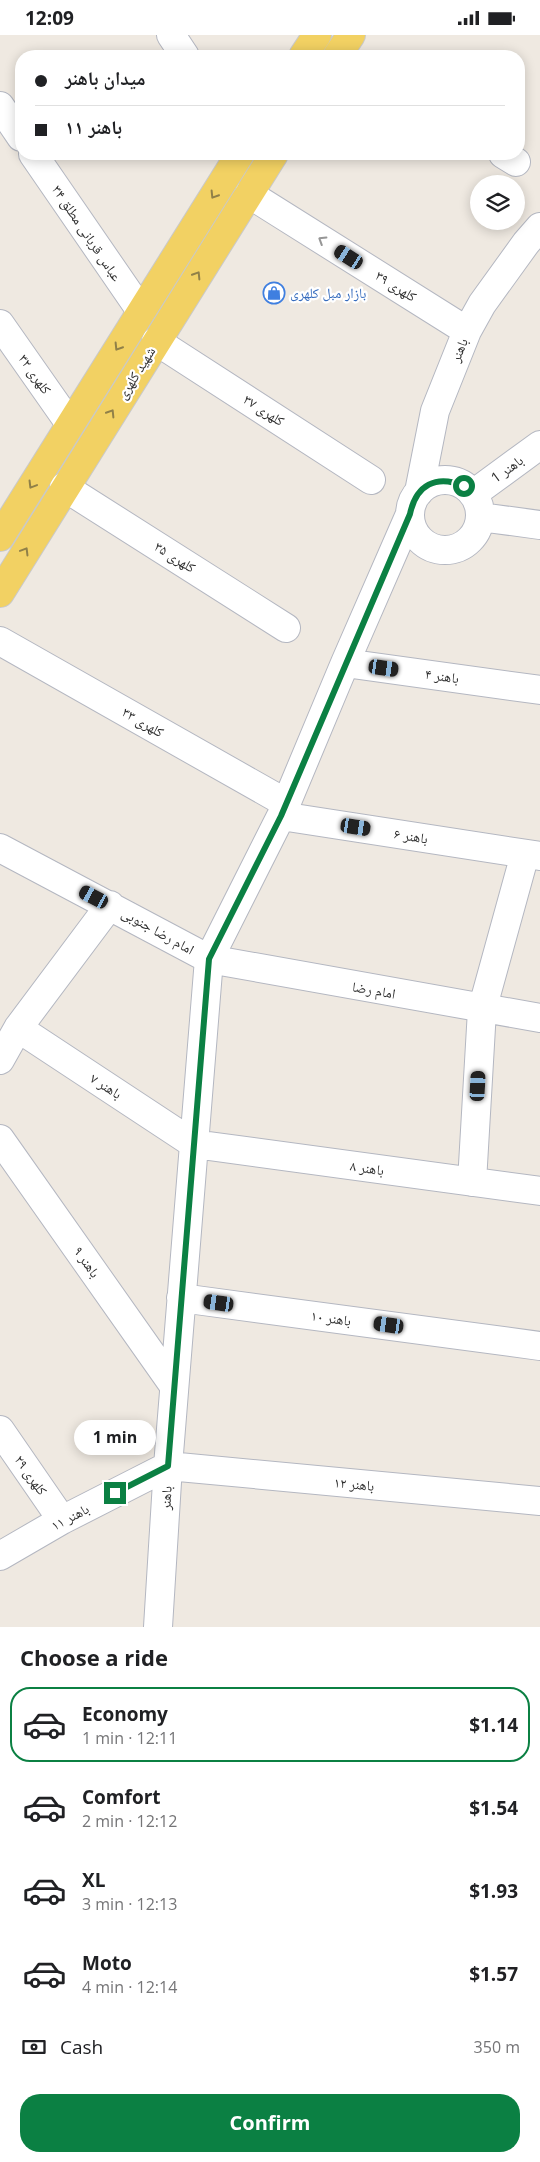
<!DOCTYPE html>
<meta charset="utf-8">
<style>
:root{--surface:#fff;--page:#f6f6f6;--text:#202124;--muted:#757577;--line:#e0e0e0;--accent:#0b8043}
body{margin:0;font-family:"Open Sans","Noto Naskh Arabic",sans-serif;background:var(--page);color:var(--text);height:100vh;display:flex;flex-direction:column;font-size:19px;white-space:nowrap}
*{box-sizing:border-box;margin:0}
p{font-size:16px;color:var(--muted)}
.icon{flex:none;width:28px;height:28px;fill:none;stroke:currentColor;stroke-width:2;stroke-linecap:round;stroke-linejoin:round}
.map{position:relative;height:1592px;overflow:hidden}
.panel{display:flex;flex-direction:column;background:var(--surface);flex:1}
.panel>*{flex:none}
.top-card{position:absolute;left:15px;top:15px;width:510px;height:110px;border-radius:20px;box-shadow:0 2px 12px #0003;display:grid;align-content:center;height:110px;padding:0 20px;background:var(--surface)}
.fabs{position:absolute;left:470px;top:140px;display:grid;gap:10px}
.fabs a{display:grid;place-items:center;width:55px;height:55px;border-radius:50%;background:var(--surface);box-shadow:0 2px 12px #0003;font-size:25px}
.end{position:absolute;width:22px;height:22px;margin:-11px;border:6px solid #0b8043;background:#fff;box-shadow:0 0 0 2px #fff}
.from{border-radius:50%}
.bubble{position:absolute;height:35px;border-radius:18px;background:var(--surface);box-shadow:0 2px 12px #0003;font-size:16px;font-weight:700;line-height:35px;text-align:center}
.car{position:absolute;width:15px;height:30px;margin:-15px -8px;border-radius:6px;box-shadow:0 0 4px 1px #0007;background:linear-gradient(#222 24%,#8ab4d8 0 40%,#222 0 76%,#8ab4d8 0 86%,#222 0)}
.top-card b{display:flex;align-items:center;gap:18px;height:48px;font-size:19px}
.top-card b+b{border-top:1px solid var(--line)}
.top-card i{width:12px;height:12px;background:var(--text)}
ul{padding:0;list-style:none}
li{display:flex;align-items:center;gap:15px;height:75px;margin:0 10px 8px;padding:0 10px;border:2px solid transparent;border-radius:20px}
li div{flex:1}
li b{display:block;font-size:19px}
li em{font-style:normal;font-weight:700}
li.on{border-color:var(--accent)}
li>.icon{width:45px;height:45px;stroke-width:1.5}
h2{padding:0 20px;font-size:22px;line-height:60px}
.pay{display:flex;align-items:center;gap:12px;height:55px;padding:0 20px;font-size:19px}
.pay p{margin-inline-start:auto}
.cta{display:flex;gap:10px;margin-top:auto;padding:10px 20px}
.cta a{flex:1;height:58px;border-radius:20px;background:var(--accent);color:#fff;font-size:20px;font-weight:700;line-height:58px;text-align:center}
.status{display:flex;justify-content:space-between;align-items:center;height:35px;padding:0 25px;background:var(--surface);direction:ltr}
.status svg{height:14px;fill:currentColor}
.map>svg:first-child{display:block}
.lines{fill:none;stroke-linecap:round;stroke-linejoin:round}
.minor-casing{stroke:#b4b7c1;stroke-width:30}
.major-casing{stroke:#c9c9c9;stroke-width:30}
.minor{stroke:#fff;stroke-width:28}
.major{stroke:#f2d163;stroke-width:28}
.oneway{stroke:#908048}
.oneway2{stroke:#969696}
.route{stroke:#0b8043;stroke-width:6}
.labels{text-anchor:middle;stroke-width:4.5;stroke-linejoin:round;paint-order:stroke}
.street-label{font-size:14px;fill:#2e2e2e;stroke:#fff}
.shop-label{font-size:14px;fill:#366cbe;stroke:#fff;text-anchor:start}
</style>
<div class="status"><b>12:09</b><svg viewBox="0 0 49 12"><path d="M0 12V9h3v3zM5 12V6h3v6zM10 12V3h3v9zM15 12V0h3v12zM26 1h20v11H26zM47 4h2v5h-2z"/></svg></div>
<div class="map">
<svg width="540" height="1592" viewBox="0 0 540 1592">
<rect width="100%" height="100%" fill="#efe9e1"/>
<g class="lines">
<g class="minor-casing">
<path id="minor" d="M171,0L185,21
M0,71L21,102
M33,119L141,276
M503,119L516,127
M249,159L467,296
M0,289L70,389
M156,306L371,445
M410 480a35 35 0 1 1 70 0a35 35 0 1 1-70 0Z
M64,452L286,593
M419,457L435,376L467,296L482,269L526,208L540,192
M473,459L540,410
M480,482L540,490
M0,606L286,768
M345,628L540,655
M281,781L540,821
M0,813L209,924L540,983
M18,993L194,1109L540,1156
M0,1025L18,993L110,870
M0,1104L174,1351
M472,1147L482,975L525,819
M181,1263L540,1311
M0,1395L62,1485
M0,1521L62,1485L168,1431L540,1466
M158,1592L168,1431L209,924L281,781L345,628L410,479"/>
</g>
<g class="major-casing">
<path id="major" d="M303,21L317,0
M337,21L351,0
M0,502L240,119
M0,558L274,119"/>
</g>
<use href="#minor" class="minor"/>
<use href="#major" class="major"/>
</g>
<defs><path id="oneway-chevron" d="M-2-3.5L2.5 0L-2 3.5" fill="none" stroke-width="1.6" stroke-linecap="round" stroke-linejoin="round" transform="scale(1.25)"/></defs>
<g class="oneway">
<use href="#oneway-chevron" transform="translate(214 160) rotate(122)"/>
<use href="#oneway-chevron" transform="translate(197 240) rotate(-58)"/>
<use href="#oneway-chevron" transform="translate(118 312) rotate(122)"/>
<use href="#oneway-chevron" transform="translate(111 378) rotate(-58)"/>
<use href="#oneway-chevron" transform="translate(32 450) rotate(121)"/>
<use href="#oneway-chevron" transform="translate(25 516) rotate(-59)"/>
</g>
<use class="oneway2" href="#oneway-chevron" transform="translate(322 205) rotate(-148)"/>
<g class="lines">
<path class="route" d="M115,1458L168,1431L209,924L281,781L410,479C416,450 436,439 464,451"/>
</g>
<defs>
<g id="shop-ring" transform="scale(1.125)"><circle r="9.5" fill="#fff" stroke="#3f7fe0" stroke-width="1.5"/><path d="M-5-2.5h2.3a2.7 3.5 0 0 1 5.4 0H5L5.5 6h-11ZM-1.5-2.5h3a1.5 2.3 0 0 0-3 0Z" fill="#3f7fe0"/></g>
</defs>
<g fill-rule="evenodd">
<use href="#shop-ring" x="274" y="258"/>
</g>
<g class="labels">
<g class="street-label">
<text transform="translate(87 198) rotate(56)" y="5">عباس قربانی مطلق ۳۴</text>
<text transform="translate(396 251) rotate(32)" y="5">کلهری ۳۹</text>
<text transform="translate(459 315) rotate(-68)" y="5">باهنر</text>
<text transform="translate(136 338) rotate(-58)" y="5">شهید کلهری</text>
<text transform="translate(35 339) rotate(55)" y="5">کلهری ۳۲</text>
<text transform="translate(264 375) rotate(33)" y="5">کلهری ۳۷</text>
<text transform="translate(507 434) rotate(-36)" y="5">باهنر 1</text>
<text transform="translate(175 522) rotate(32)" y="5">کلهری ۳۵</text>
<text transform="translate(442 641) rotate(8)" y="5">باهنر ۴</text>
<text transform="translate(143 687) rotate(30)" y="5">کلهری ۳۳</text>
<text transform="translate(411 801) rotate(9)" y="5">باهنر ۶</text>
<text transform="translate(158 896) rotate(29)" y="5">امام رضا جنوبی</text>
<text transform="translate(374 955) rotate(10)" y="5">امام رضا</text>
<text transform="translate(106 1051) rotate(33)" y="5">باهنر ۷</text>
<text transform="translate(367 1133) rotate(8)" y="5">باهنر ۸</text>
<text transform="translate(87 1227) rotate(55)" y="5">باهنر ۹</text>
<text transform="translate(331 1283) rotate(8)" y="5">باهنر ۱۰</text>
<text transform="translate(31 1440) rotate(55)" y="5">کلهری ۲۹</text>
<text transform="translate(354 1449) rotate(5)" y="5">باهنر ۱۲</text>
<text transform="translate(166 1463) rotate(-87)" y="5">باهنر</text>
<text transform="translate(70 1482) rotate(-28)" y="5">باهنر ۱۱</text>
</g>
<g class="shop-label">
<text x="290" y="263">بازار مبل کلهری</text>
</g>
</g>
</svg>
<div class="fabs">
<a><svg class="icon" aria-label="layers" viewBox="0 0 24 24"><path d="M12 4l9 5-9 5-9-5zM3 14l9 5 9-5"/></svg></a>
</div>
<i class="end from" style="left:464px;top:451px"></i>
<i class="end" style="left:115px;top:1458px"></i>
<div class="bubble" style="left:74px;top:1385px;width:82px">1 min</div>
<i class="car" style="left:349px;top:222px;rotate:302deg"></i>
<i class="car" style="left:384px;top:633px;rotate:98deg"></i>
<i class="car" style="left:356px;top:792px;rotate:99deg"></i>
<i class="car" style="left:94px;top:862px;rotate:298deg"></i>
<i class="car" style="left:478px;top:1051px;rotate:3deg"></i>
<i class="car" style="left:219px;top:1268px;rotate:278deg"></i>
<i class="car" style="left:389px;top:1290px;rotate:278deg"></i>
<div class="top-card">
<b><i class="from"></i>میدان باهنر</b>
<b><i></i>باهنر ۱۱</b>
</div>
</div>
<section class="panel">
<h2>Choose a ride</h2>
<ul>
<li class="on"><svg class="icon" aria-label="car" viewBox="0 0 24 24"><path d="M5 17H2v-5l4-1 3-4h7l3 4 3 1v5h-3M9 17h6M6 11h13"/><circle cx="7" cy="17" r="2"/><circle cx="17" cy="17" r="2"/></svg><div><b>Economy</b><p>1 min · 12:11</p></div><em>$1.14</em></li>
<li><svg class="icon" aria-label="car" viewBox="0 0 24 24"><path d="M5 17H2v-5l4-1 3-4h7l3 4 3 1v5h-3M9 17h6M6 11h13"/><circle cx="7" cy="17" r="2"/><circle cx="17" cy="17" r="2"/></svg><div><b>Comfort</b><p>2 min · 12:12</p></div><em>$1.54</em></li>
<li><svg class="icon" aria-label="car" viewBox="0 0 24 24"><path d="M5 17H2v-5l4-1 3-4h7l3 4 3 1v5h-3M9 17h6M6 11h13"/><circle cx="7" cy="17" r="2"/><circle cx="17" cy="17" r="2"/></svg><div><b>XL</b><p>3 min · 12:13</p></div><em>$1.93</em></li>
<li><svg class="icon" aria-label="car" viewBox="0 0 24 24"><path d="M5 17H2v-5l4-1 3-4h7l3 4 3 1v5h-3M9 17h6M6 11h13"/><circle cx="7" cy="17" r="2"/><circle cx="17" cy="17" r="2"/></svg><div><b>Moto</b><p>4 min · 12:14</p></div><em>$1.57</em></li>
</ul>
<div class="pay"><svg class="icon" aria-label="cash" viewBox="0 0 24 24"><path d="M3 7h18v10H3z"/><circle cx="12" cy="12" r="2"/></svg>Cash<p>350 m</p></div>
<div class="cta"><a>Confirm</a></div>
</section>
